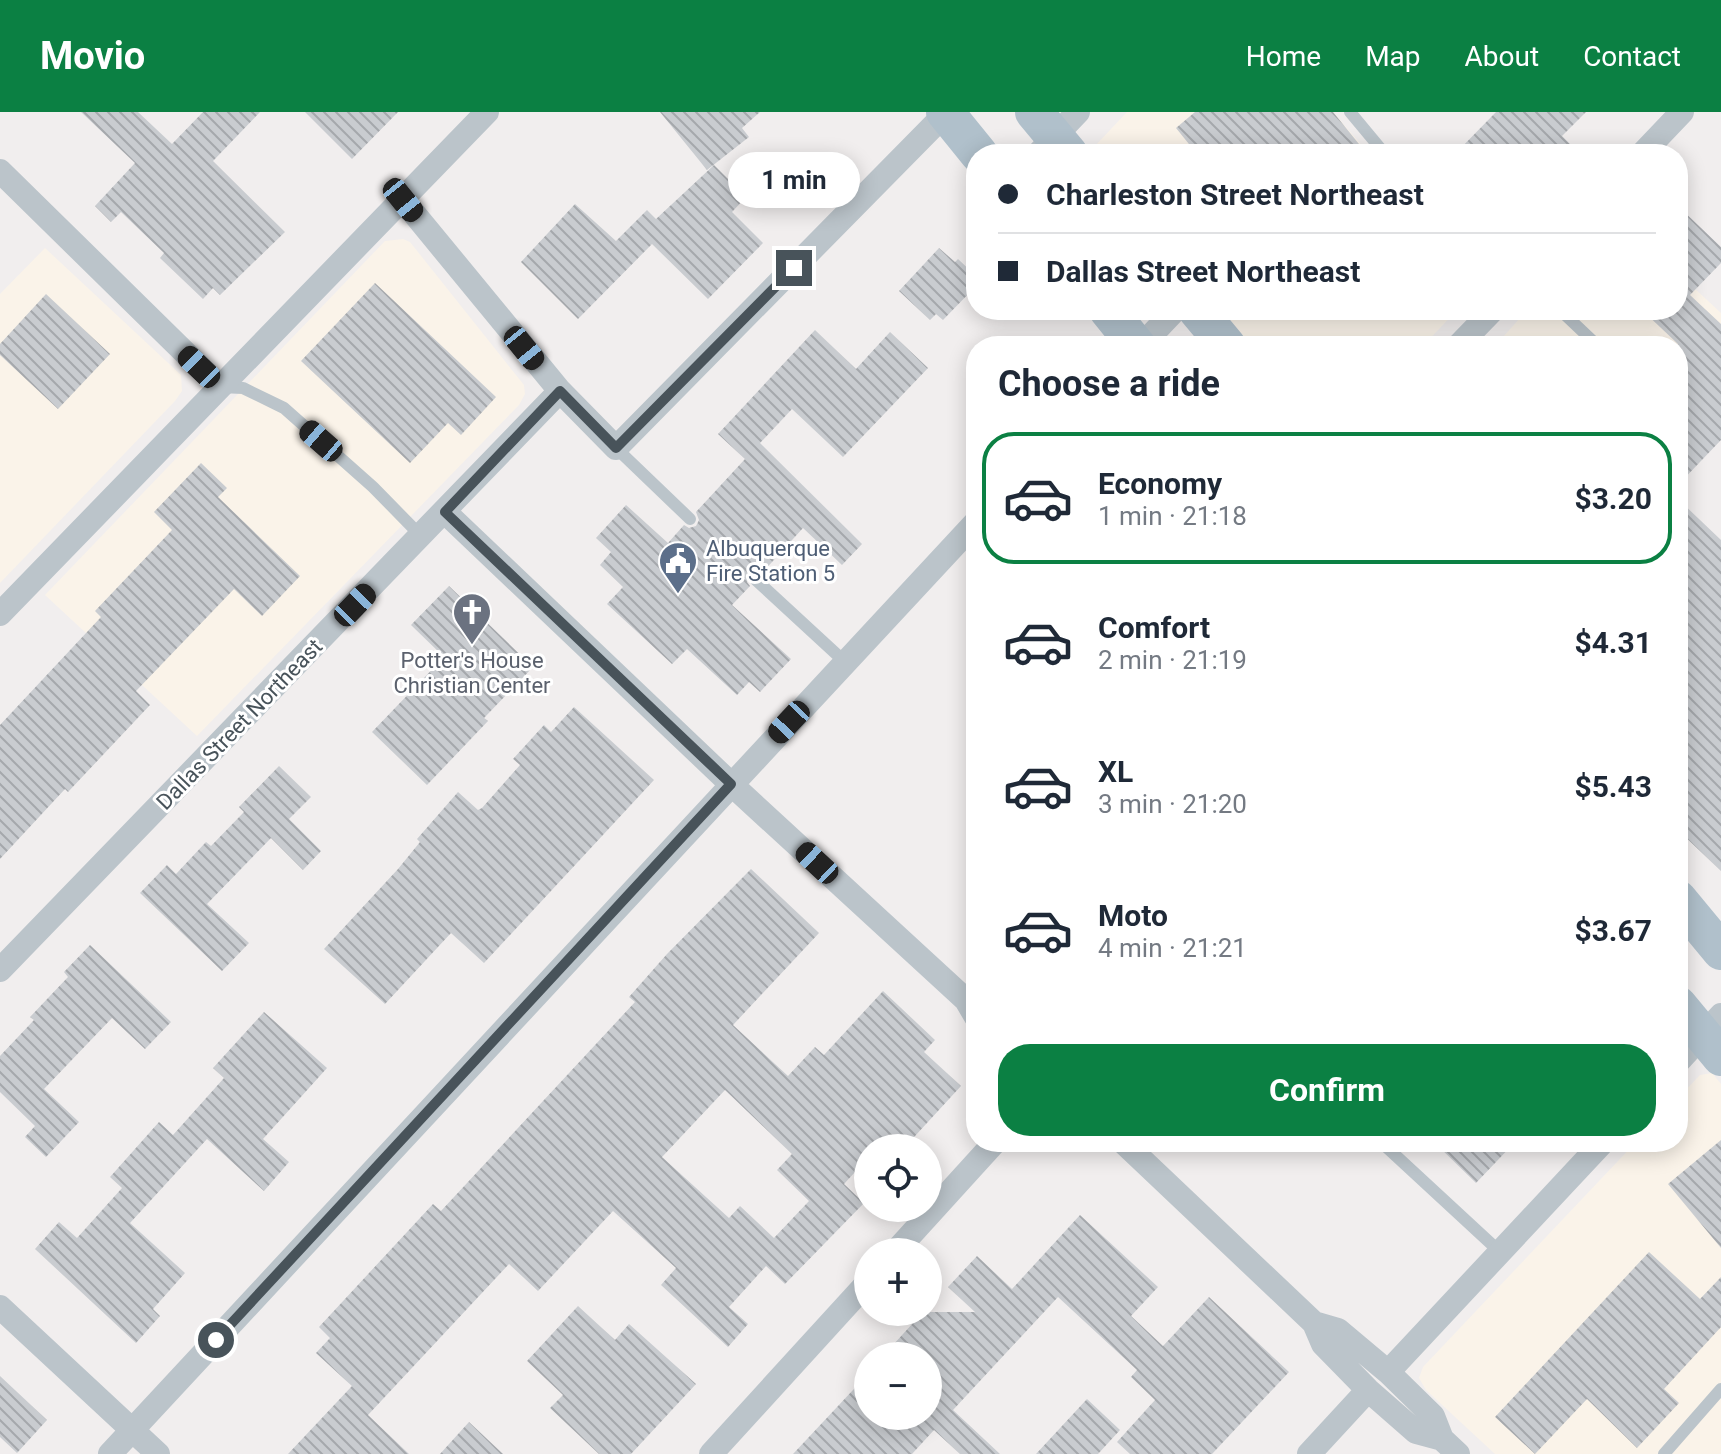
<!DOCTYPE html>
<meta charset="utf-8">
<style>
:root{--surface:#fff;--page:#f2f2f3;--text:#1f2937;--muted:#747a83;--line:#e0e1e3;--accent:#0b8043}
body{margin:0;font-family:Roboto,sans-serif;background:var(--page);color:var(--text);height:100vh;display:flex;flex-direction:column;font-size:30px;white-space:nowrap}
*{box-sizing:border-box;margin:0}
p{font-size:26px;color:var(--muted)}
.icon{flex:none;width:44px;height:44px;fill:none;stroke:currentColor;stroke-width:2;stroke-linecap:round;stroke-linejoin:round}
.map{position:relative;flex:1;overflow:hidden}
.sheet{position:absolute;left:966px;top:224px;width:722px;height:816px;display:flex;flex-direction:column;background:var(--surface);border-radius:32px;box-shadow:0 4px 20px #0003}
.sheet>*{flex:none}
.guide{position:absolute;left:966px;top:32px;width:722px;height:176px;border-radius:32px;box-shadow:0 4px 20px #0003;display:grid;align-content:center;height:176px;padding:0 32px;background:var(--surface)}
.tools{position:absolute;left:854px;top:1022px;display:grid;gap:16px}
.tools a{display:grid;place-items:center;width:88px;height:88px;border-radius:50%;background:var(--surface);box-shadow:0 4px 20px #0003;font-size:40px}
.end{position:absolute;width:36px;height:36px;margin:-18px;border:10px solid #48535a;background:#fff;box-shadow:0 0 0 4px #fff}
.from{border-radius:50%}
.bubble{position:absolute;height:56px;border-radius:28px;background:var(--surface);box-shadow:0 4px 20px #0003;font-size:26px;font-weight:700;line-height:56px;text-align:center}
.car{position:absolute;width:24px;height:48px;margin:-24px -12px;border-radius:10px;box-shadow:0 0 6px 2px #0007;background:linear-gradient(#222 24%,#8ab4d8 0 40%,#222 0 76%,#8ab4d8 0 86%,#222 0)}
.guide b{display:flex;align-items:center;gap:28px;height:76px;font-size:30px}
.guide b+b{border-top:2px solid var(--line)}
.guide i{width:20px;height:20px;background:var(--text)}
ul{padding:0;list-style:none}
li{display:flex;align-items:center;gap:24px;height:132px;margin:0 16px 12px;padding:0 16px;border:4px solid transparent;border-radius:32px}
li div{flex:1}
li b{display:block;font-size:30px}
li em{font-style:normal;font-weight:700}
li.on{border-color:var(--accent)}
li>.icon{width:72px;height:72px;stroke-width:1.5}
h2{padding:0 32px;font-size:36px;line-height:96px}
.primary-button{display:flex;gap:16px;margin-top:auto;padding:16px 32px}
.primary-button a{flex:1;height:92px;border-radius:32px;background:var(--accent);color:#fff;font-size:32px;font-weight:700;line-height:92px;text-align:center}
header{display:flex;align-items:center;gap:48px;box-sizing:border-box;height:112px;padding:0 40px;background:var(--accent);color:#fff}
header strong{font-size:38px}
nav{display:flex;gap:44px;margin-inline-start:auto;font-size:28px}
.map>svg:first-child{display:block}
.commercial{fill:#faf3e9}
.building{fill:url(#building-back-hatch);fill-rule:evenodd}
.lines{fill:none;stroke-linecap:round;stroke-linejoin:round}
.lane{stroke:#bbc4ca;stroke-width:12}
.street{stroke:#bbc4ca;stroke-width:24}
.primary{stroke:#b0c0cb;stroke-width:38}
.route{stroke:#48535a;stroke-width:10}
.labels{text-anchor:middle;stroke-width:6;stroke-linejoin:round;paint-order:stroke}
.service-label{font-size:22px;fill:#4e5e75;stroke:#fff;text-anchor:start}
.worship-label{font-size:22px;fill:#5b616d;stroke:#fff}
.street-label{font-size:22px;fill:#48535a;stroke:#fff}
</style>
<header>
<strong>Movio</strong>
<nav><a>Home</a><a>Map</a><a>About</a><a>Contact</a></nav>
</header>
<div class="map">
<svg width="1721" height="1342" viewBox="0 0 1721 1342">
<defs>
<pattern id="building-back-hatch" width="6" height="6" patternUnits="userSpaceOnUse" patternTransform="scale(2)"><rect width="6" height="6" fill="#c9ccd0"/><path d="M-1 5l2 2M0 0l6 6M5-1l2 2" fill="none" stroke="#a5a8ac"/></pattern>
</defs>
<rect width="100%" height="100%" fill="#f1eeee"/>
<path class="commercial" d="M1127,0H1333L1369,42H1096L1094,35Z
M403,127L410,130L524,273L525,282L519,293L197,624L45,483L385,129Z
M45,136L181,263L182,279L175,289L0,471V182Z
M1678,161L1721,201V280L1678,234H1495L1527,198H1678Z
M1222,198H1457L1423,234H1252Z
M1712,961L1721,972V1342H1495L1426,1278L1419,1266L1423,1255L1636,1030H1678V986L1700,963Z"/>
<path class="building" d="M81,0H138L172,32L203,0H260L213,49L285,120L220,183L213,176L203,187L160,146L164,141L121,100L111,110L95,94L135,51Z
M305,0H398L352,47Z
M660,0H760L742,16L749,25L707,58Z
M1195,0H1333L1359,32L1346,42H1197L1176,16Z
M1496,0H1586L1562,24L1580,42H1455Z
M714,53L746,85L732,100L763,131L708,187L652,132L578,207L521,150L575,92L616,129L647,98L656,107Z
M1678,94L1721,135V151L1690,183L1721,212V328L1678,373V232L1642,198H1678Z
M939,136L955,150L958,147L976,164V174L943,208L936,202L930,208L899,179Z
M375,171L496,285L461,323L448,311L410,351L301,249Z
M46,182L110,242L58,297L0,243V232Z
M815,218L856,257L890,220L928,256L843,345L792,297L760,331L862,432L842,453L803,416L762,461L754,459L749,463L747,470L750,474L732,493L791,547L760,580L749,570L737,583L687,537L672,552L607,492L623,475L600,453L611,440L596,426L626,393L668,431L684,413L689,416L696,414L699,408L696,400L745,347L718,322Z
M201,351L227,376L218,385L300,464L262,504L234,477L136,579L150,593L68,680L65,677L0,747V613L101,505L95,499L172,418L154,400Z
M1678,387L1721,428V759L1678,718Z
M449,474L533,555L484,606L488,609L427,673L372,620L444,545L411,513Z
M574,595L654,668L484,851L451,821L385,892L324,837L398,757L420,730L417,727L458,680L478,698L482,696L520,653L513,647L544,613L551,620Z
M279,654L311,685L289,707L321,739L303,758L271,726L207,792L249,831L222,859L140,781L167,753L176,762L206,730L211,734L244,700L239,695Z
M751,757L819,821L733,913L788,964L815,935L824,943L883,879L935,928L924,940L961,974L904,1036H868V1046L844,1072L864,1091L785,1172L766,1154L729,1195L748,1212L728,1235L661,1173L676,1156L613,1099L538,1179L509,1152L368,1303L409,1342H288L352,1274L316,1241L330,1226L319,1215L433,1092L441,1099L635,890L629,885L667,842ZM725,978L792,1042L777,1058L809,1089L774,1126L740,1094L729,1106L662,1045Z
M90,833L171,910L145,937L112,906L44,977L79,1010L46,1045L25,1025L35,1014L0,980V944L34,908L30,905L68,865L64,860Z
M264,900L327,956L263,1027L289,1050L264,1079L207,1027L130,1111L185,1161L153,1197L160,1204L136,1231L35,1137L59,1110L77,1126L122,1076L110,1065L159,1010L173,1023L224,966L213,956Z
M1721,1028V1136L1668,1072Z
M1434,1030H1515L1476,1071Z
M1080,1103L1158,1175L1131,1204L1163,1234L1209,1185L1289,1260L1212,1342H1130L1117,1330L1155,1288L1131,1265L1137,1258L1058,1185L953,1298L1000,1342H960L934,1318L912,1342H793L868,1262V1304H928V1244H883L923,1200H975L948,1175L977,1144L1012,1177Z
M1649,1140L1700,1187L1721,1165V1215L1664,1277L1679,1291L1637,1336L1587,1287L1535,1342L1495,1305Z
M578,1194L615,1228L629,1212L696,1272L631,1342H599L550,1296L563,1283L527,1249Z
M0,1264L47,1308L17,1341L0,1325Z
M1087,1287L1120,1318L1098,1342H1036Z
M469,1310L503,1342H440Z"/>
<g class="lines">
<path class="lane" d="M1350,0L1385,42
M1560,198L1598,234
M220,275L243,276L284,296L373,375L421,424
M616,336L690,407
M756,468L845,550
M1381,1030L1500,1140
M1664,1342L1721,1277"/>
<path class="street" d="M1038,42L1078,0
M1642,42L1682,0
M0,59L220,275
M403,88L560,279L616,336L947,0
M1141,234L1175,198
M1458,234L1493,198
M445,400L731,672L966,888L976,905
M0,502L487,0
M0,858L560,279
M1678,950L1721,903
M1123,1030L1314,1211L1323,1232L1368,1278L1416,1320L1442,1327
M895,1140L995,1030
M0,1195L158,1342
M1314,1211L1338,1218L1388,1260L1433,1304L1442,1327L1458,1342
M1388,1260L1603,1030
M110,1342L976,410
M711,1342L868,1170
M1309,1342L1368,1278"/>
<path class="primary" d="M945,0L979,42
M1034,0L1069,42
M1108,198L1137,234
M1197,198L1227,234
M1678,787L1721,839
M1678,893L1721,945"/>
</g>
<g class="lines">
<path class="route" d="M216,1228L731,672L445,400L560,279L616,336L794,156"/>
</g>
<defs>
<g id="civic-pin" transform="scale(2)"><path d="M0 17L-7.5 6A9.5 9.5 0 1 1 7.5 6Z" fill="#5c6f8a" stroke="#fff"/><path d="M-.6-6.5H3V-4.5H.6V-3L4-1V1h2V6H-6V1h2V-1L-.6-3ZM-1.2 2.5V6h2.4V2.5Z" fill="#fff"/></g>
<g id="church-pin" transform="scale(2)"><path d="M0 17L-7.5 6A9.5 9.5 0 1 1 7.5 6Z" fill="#6b7280" stroke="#fff"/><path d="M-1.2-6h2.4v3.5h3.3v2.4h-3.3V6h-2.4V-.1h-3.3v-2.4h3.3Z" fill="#fff"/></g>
</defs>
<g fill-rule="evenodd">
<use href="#civic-pin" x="678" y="449"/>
<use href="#church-pin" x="472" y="500"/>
</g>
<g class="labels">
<g class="service-label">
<text x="706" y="444">Albuquerque<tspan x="706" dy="25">Fire Station 5</tspan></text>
</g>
<g class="worship-label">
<text x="472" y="556">Potter's House<tspan x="472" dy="25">Christian Center</tspan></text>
</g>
<g class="street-label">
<text transform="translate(239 612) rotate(-46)" y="8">Dallas Street Northeast</text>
</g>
</g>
</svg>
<div class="tools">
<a><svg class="icon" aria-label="locate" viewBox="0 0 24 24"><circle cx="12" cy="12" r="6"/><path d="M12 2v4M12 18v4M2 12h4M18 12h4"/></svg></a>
<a>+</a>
<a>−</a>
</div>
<i class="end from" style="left:216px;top:1228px"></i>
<i class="end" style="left:794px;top:156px"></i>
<div class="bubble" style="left:728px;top:40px;width:132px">1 min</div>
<i class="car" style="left:403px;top:88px;rotate:141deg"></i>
<i class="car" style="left:524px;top:236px;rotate:141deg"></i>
<i class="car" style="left:199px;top:255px;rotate:314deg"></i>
<i class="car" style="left:321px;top:329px;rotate:311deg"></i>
<i class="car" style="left:355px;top:493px;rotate:44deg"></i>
<i class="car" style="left:789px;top:610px;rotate:223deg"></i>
<i class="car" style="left:817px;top:751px;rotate:313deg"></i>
<div class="guide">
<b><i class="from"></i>Charleston Street Northeast</b>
<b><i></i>Dallas Street Northeast</b>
</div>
<section class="sheet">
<h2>Choose a ride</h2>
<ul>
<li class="on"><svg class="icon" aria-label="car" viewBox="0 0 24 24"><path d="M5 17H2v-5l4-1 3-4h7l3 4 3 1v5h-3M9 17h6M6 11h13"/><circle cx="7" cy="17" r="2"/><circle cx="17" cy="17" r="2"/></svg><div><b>Economy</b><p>1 min · 21:18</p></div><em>$3.20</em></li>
<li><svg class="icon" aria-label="car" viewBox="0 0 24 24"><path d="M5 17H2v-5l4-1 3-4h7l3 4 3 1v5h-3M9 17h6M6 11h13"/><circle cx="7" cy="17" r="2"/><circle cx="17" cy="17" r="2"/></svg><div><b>Comfort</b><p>2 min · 21:19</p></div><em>$4.31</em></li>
<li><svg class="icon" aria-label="car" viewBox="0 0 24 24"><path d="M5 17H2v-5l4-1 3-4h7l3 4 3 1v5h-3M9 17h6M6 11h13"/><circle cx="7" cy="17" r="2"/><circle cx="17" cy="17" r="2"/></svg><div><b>XL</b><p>3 min · 21:20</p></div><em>$5.43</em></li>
<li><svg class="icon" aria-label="car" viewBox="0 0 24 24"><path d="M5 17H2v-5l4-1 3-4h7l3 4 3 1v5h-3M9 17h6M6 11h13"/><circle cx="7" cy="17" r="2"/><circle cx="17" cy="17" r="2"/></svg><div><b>Moto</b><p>4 min · 21:21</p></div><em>$3.67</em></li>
</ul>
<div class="primary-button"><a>Confirm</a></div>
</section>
</div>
